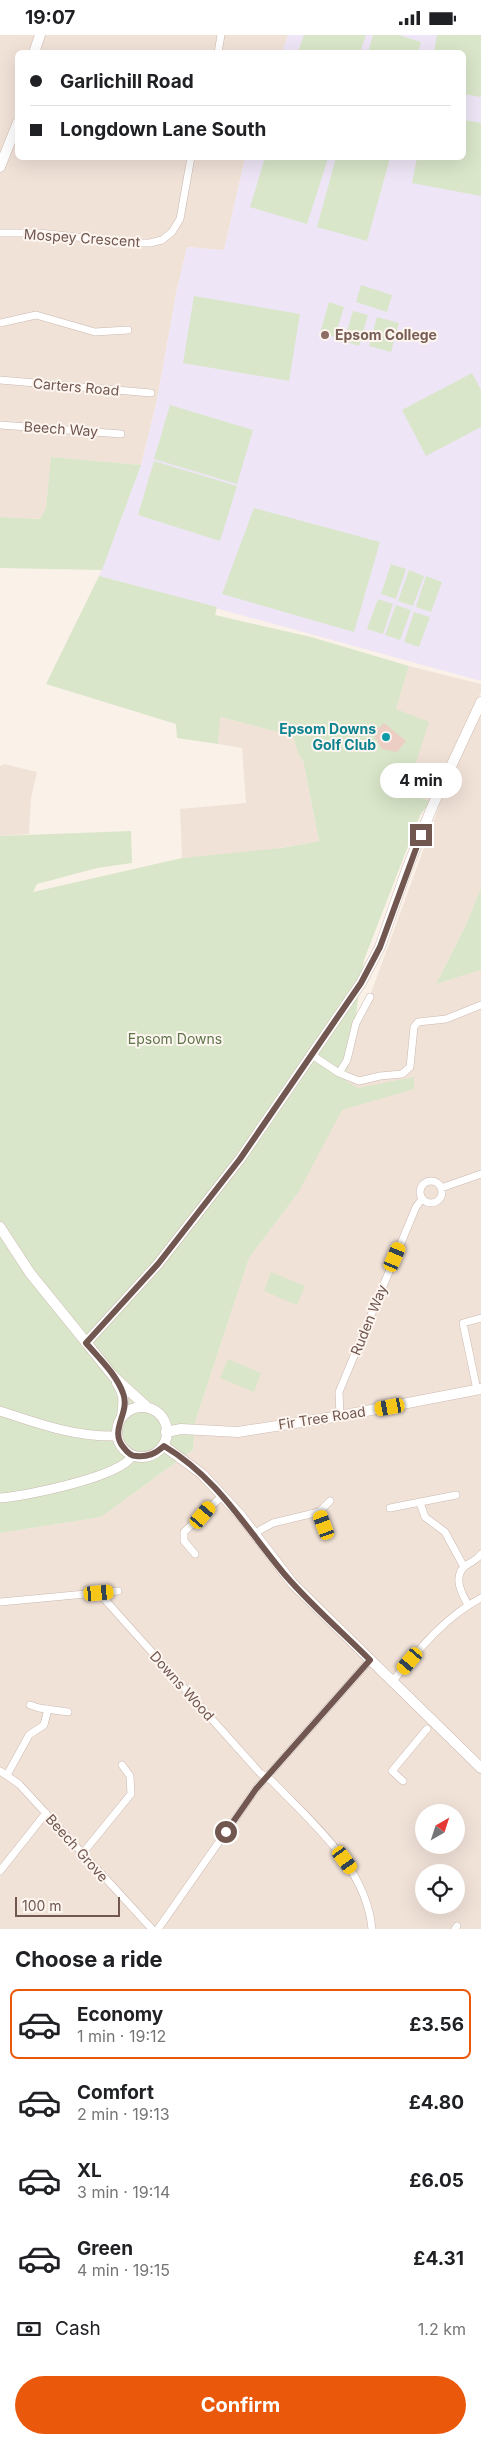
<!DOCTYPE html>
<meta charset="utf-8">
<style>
:root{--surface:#fff;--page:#f6f6f6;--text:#202124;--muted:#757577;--line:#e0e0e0;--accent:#ea580c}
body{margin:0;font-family:Inter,sans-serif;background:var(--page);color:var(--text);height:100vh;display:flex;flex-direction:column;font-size:19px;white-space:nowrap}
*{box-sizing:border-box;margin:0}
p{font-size:16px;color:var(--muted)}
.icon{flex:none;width:28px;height:28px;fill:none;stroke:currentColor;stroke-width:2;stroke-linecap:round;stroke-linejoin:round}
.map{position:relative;height:1894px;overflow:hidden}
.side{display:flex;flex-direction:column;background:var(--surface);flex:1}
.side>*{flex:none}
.top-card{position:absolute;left:15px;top:15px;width:451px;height:110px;border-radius:8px;box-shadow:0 5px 20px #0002;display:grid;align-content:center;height:110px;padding:0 15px;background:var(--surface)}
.needle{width:32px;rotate:39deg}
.fabs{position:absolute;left:415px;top:1769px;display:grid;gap:10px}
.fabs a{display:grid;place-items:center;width:50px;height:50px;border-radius:50%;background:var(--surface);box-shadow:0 5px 20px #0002;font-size:25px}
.scale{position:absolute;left:15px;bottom:12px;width:105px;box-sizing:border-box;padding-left:5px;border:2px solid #715750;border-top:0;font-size:14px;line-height:18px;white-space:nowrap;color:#715750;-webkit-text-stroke:4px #fdf5ef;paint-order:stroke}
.end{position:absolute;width:22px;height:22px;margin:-11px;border:6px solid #715750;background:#fff;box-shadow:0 0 0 2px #fff}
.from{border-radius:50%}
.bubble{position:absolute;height:35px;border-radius:18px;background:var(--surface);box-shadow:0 5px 20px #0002;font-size:16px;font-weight:700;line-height:35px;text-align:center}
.car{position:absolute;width:15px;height:30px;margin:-15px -8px;border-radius:6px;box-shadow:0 0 4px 1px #0007;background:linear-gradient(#f5c518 24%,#345 0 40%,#f5c518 0 76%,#345 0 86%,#f5c518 0)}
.top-card b{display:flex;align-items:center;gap:18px;height:48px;font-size:19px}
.top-card b+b{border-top:1px solid var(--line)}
.top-card i{width:12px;height:12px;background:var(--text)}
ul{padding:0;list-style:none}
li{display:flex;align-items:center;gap:15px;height:70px;margin:0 10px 8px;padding:0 5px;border:2px solid transparent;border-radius:8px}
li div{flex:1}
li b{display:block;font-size:19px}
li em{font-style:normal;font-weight:700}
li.selected{border-color:var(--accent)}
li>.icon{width:45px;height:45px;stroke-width:1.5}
h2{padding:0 15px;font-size:22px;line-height:60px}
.pay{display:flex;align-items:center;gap:12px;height:55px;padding:0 15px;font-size:19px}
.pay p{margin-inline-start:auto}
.action{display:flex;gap:10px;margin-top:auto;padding:10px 15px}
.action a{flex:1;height:58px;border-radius:30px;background:var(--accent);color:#fff;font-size:20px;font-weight:700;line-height:58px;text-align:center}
.status{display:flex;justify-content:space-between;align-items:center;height:35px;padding:0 25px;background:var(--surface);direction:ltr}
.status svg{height:14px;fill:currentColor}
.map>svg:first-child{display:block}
.residential{fill:#f1e2d8;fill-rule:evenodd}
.education{fill:#eee6f6}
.green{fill:#d9e6c9}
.building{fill:#eccec4}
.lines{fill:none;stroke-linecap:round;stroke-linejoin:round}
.minor-casing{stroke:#cbb8b0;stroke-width:8}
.tertiary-casing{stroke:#cbb8b0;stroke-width:10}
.secondary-casing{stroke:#cfbab1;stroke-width:11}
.minor{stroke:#fff;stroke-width:7}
.tertiary{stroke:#fff;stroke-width:9}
.secondary{stroke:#fff;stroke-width:10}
.route{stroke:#715750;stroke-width:6}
.education-dot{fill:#8d6e63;stroke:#fdf5ef;stroke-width:2}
.culture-dot{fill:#0f9aa8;stroke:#fdf5ef;stroke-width:2}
.labels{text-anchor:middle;stroke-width:4;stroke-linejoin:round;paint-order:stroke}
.street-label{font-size:14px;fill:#715750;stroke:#fdf5ef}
.education-label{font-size:14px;font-weight:bold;fill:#785e54;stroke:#fdf5ef;text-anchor:start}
.culture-label{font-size:14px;font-weight:bold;fill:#0d838f;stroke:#fdf5ef;text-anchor:end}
.park-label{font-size:14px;fill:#5e754a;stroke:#fdf5ef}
</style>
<div class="status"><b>19:07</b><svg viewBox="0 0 49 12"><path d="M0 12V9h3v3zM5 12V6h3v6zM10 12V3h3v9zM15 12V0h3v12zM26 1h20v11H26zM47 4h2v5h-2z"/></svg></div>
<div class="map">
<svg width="481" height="1894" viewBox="0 0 481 1894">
<rect width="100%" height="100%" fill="#faf1e9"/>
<path class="residential" d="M0,0H288L282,17L18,18V122L245,123L224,215L187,212L176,259L157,365L141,430L51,422L46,473L40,484L0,482Z
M409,631L481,649V657L431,766L406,759L396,674Z
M481,680V853L465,892L436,949L481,935V1894H0V1498L101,1482L193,1415L195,1387L249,1223L298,1158L440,769L465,707ZM424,1778H456V1810H424ZM424,1838H456V1870H424Z
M219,682L294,701L299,721L303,725L319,806L247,819L182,823L180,774L246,768L242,713L218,709Z
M4,729L37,737L31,763L29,799L0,801V731Z"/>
<path class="education" d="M288,0H481V646L99,541L141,430L157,365L176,259L187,212L224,215L245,123L464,122V18L282,17Z"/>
<path class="green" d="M304,0H366L360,17H298Z
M373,0H399L421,7L418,17H368Z
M437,0H481V62L464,59V18L434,17Z
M464,85L481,88V161L412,148L417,123L464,122Z
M265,123H328L307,189L250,172Z
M336,123H390L367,206L317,192Z
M361,250L392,260L387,277L356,267Z
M194,261L300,279L289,346L183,328Z
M329,267L344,272L335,302L320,298Z
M353,276L368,280L359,311L344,306Z
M377,282L399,288L391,317L369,311Z
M472,338L481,355V392L426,421L402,375Z
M170,370L253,395L237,449L154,424Z
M51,422L141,430L102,535L0,533V482L40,484L46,473Z
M154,426L237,451L220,506L138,480Z
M254,473L380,507L354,597L222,559Z
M391,529L406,534L396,564L381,559Z
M409,535L424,541L413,571L398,566Z
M99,541L217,572L215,580L311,602L409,631L396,674L429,687L406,759L431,766L420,780L364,925L346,1046L358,1053L414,1042V1054L342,1075L298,1158L249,1223L195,1387L193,1415L101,1482L0,1498V801L131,796L132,828L97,833L37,849L33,857L182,823L282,813L319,806L303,725L299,721L293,701L220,682L218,709L177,703L176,689L46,649Z
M426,541L442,547L431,577L416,572Z
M378,564L393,569L383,599L367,594Z
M396,570L411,575L400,605L385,600Z
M414,577L430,582L419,612L404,607Z
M481,853V935L436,949L465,892Z
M271,1237L305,1251L297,1270L264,1256Z
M228,1324L261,1338L254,1357L220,1343Z"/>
<path class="building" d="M384,688L406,706L397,717L382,714L375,702L368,696L371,689L379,693Z"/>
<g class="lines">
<g class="minor-casing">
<path id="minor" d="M218,18L221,0
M0,198H39L131,208H150L162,205L172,197L180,184L191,122
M0,288L36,280L95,297L128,295
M0,345L151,358
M0,390L121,399
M312,1020L339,1038L359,1046L380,1041L402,1039L410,1032L414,992L418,987L446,984L481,970
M339,1038L347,1025L356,988L370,962
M420 1157a11 11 0 1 1 22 0a11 11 0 1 1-22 0Z
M441,1153L481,1139
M477,1355L463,1288L481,1283
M340,1381L339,1357L416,1172L422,1164
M420,1468L425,1482L445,1497L464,1532
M390,1473L456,1460
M319,1477L330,1466
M255,1498L273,1488L319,1477L324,1490
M195,1519L184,1506V1497L223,1460
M99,1558L260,1738L272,1746C313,1789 366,1832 372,1894
M0,1567L118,1556
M468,1570C462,1559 453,1543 464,1532C470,1527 476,1526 481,1519
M392,1647C419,1615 443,1583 481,1563
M30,1670L39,1673L68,1677
M0,1736L19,1749L152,1894
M7,1740L29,1700L44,1690L48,1674
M403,1746L392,1736L427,1694
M82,1819L131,1759L130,1741L122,1730
M0,1836L46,1778
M158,1894L256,1754L370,1625
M455,1894L457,1891"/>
</g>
<g class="tertiary-casing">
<path id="tertiary" d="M0,1376C39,1389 75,1402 117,1401
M0,1463C26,1461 120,1442 132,1421"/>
</g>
<g class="secondary-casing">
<path id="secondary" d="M34,18L40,0
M0,132L18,87
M0,1192L30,1238L77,1296L113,1341L147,1372
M86,1308L158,1229L240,1124L361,948L380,912L407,834L433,770L481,667
M117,1348C125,1360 124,1367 122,1381
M117 1397a25 25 0 1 1 50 0a25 25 0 1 1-50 0Z
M166,1397L181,1394L238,1397L340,1381L481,1354
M164,1411L202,1439L241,1481L293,1549L481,1733"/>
</g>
<use href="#minor" class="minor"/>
<use href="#tertiary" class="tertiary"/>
<use href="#secondary" class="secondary"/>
</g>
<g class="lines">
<path class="route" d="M226,1797L256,1754L370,1625C342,1597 312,1571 286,1541C247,1495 218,1443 164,1411C155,1419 148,1422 136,1421C131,1421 127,1417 124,1413C108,1395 131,1378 123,1358C116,1339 99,1323 86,1308L158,1229L240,1124L361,948L380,912L421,800"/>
</g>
<circle class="education-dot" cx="325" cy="300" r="5"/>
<circle class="culture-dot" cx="386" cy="702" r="5"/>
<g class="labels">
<g class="street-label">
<text transform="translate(82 203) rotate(4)" y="5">Mospey Crescent</text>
<text transform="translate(76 352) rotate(5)" y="5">Carters Road</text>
<text transform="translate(61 394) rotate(4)" y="5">Beech Way</text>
<text transform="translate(369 1285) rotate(-68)" y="5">Ruden Way</text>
<text transform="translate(322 1383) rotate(-9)" y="5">Fir Tree Road</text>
<text transform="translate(182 1651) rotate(48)" y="5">Downs Wood</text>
<text transform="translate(77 1813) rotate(48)" y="5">Beech Grove</text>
</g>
<g class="education-label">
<text x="335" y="305">Epsom College</text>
</g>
<g class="culture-label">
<text x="376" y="699">Epsom Downs<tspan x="376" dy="16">Golf Club</tspan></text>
</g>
<g class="park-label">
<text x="175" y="1009">Epsom Downs</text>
</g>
</g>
</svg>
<div class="fabs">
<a><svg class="needle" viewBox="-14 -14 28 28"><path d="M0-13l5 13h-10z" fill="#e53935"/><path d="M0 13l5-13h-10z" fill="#757577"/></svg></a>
<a><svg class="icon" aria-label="locate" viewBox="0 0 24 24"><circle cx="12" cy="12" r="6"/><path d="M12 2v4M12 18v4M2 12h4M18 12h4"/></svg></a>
</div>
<div class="scale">100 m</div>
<i class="end from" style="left:226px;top:1797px"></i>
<i class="end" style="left:421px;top:800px"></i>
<div class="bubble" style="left:380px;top:728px;width:82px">4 min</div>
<i class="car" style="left:395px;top:1222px;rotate:23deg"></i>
<i class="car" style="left:390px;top:1372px;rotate:260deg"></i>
<i class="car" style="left:203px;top:1480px;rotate:40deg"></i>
<i class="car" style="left:324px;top:1490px;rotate:340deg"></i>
<i class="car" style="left:99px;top:1558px;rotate:85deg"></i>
<i class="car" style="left:410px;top:1626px;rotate:220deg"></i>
<i class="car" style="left:345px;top:1825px;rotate:144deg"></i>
<div class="top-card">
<b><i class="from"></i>Garlichill Road</b>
<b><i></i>Longdown Lane South</b>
</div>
</div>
<section class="side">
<h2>Choose a ride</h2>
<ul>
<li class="selected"><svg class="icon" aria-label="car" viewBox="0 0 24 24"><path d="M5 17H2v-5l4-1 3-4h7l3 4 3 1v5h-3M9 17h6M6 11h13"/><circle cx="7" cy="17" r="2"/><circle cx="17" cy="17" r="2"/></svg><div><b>Economy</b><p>1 min · 19:12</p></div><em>£3.56</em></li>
<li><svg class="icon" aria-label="car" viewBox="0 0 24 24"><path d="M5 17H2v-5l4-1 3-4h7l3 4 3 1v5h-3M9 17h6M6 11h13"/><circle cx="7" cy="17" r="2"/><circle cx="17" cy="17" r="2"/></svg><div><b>Comfort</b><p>2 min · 19:13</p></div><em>£4.80</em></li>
<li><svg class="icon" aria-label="car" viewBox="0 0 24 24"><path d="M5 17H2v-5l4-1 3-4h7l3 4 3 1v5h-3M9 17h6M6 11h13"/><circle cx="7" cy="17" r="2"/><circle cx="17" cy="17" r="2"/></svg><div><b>XL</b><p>3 min · 19:14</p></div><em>£6.05</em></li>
<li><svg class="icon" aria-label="car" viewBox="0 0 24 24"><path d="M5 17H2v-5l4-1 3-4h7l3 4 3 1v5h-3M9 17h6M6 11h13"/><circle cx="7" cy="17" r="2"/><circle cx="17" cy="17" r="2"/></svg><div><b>Green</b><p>4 min · 19:15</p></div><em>£4.31</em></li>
</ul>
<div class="pay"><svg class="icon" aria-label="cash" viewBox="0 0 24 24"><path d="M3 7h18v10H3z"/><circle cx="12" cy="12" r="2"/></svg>Cash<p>1.2 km</p></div>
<div class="action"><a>Confirm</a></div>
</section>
